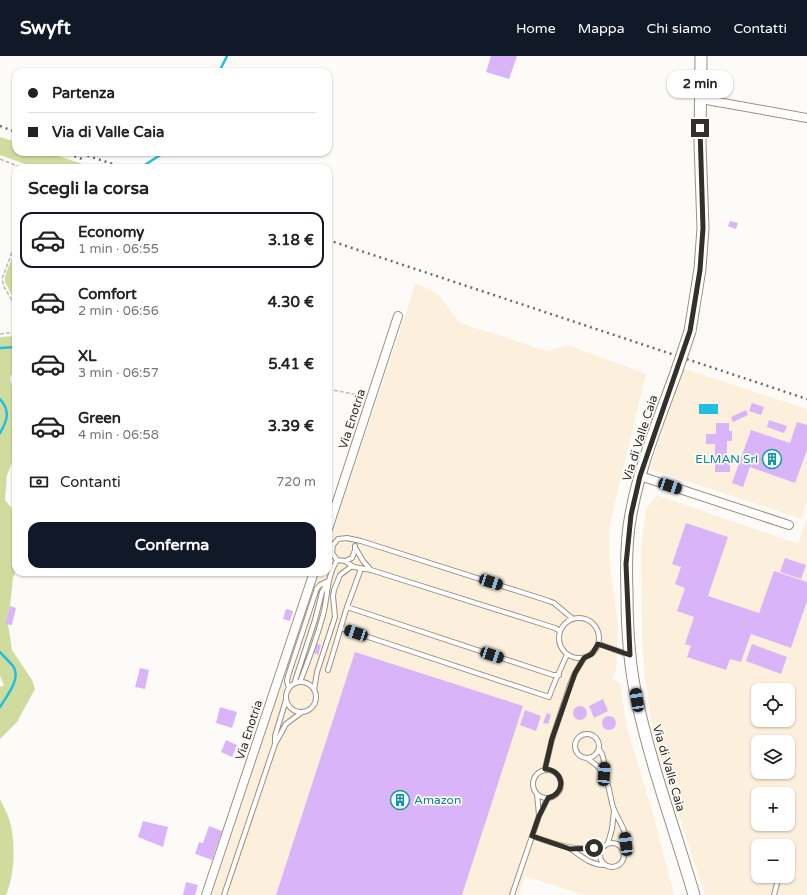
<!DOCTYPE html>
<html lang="it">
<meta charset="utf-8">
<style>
:root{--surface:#fff;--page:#f6f6f6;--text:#222;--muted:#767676;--line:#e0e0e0;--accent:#111827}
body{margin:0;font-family:"Varela Round",sans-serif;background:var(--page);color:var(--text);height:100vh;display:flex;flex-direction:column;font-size:15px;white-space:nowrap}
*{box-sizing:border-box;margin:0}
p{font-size:13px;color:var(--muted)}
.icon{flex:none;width:22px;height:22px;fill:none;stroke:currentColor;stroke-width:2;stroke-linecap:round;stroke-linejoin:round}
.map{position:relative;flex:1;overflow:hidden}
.sheet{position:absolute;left:12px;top:108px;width:320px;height:412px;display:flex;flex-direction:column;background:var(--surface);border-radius:12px;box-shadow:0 1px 3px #0004}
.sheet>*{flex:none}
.banner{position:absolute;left:12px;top:12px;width:320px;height:88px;border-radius:12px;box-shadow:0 1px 3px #0004;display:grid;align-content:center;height:88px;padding:0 16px;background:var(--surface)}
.fabs{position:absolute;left:751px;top:627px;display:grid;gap:8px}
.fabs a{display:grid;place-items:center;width:44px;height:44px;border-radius:8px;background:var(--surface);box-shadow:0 1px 3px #0004;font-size:20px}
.end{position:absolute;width:18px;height:18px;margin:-9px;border:5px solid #332f29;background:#fff;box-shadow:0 0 0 2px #fff}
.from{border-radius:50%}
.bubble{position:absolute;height:28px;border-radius:12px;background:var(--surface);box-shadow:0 1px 3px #0004;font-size:13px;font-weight:700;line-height:28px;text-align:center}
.car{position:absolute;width:12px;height:24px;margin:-12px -6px;border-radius:5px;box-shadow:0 0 3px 1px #0007;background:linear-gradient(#222 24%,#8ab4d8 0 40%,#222 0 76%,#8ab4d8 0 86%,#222 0)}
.banner b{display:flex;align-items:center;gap:14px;height:38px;font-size:15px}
.banner b+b{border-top:1px solid var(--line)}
.banner i{width:10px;height:10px;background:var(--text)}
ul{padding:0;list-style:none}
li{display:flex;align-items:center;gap:12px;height:56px;margin:0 8px 6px;padding:0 8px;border:2px solid transparent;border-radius:12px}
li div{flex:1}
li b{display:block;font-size:15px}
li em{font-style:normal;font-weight:700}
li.current{border-color:var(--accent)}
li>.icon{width:36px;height:36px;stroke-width:1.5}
h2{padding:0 16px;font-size:18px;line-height:48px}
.pay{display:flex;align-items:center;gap:10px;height:44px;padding:0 16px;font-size:15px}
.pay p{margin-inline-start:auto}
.primary-button{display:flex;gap:8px;margin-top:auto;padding:8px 16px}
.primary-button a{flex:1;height:46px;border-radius:12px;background:var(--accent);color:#fff;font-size:16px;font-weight:700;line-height:46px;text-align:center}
header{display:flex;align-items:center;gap:24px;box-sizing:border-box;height:56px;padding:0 20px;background:var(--accent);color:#fff}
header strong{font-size:19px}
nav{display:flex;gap:22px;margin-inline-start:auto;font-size:14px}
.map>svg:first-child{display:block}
.built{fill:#fcefdc;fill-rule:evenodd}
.green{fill:#d0dc9e}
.water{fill:#20bee0}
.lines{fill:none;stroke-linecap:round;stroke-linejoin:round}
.stream{stroke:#20bee0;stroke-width:2.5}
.building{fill:#dab4f8}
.lane-casing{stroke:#9b9081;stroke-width:6}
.street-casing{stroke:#9b9081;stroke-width:10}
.secondary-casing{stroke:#9b9081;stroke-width:13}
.path{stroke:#bdbab6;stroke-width:1.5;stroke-dasharray:4 2;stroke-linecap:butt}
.lane{stroke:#fff;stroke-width:4}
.street{stroke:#fff;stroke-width:8}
.secondary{stroke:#fff;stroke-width:11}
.rail{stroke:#6f6c66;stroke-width:2.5;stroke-dasharray:2 4;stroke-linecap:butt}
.secondary-bridge-casing{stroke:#9b9081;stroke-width:13;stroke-linecap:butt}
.secondary-bridge{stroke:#fff;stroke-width:11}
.route{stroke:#332f29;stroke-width:5}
.labels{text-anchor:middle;stroke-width:3.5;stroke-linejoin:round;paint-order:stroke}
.street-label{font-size:12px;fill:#332f29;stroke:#fdfbf7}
.culture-label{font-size:12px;fill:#0d838f;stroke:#fdfbf7;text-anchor:end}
</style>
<header>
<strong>Swyft</strong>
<nav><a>Home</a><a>Mappa</a><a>Chi siamo</a><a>Contatti</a></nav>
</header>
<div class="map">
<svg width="807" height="839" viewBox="0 0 807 839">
<rect width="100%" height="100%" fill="#fdfbf7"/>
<path class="built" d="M416,227L438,238L460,267L547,295L568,289L646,318L609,472L610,512L618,568L616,616L611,623L620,627L627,672L653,758L674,839H584L525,820L519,839H212L319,516H328V490Z
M682,312L807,353V445L802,463L650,413Z
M657,439L798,488L807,462V839H705L655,688L645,624L642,582L641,491L646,453ZM758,634H788V664H758ZM758,686H788V716H758ZM758,738H788V768H758ZM758,790H788V820H758Z"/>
<path class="green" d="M0,81L16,86V96H46L95,112H36L0,99Z
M16,192V247L5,226V220Z
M16,280V317L11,319L10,324L16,339V397L7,419L5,444L13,454L16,467V514L13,522L10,550L5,568H8L12,594L32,624L35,633L17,666L0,683V630L2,631L4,629L0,620V281Z
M0,743C3,750 7,756 9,763C16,784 15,819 6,839H0Z"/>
<path class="water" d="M699,348H718V358H699Z"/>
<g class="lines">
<path class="stream" d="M219,16L227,0
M140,112L165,96
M0,292L16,291
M0,343C11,355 7,365 0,377
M0,596C4,601 9,605 13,610C22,622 6,641 0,651"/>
</g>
<path class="building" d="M491,0H517L509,23L486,16Z
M730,165L738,167L736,173L728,170Z
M752,347L764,351L761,359L749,355Z
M746,354L748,359L733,366L731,361Z
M769,364L787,370L784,377L767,371Z
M797,366L807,369V394L795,427L750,411L743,431L732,427L751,374L790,387Z
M716,367H729V375H732V385H727V406H730V416H715V388H706V378H716Z
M686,467L728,481L708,540L759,557L774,515L807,526V545L791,592L751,578L741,606L730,603L726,614L687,601L691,590L685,588L694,561L677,555L685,532L675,528L681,511L672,508Z
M785,502L806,509L801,523L780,516Z
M10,550L16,552L12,569L5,568Z
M286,553L293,555L290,565L283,563Z
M317,588L321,589L318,599L314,597Z
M752,588L787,601L781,618L746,605Z
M355,596L523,650L462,839H276Z
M140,612L149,614L145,633L135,631Z
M603,643L608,655L594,662L589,650Z
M573 657a7 7 0 1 1 14 0a7 7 0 1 1-14 0Z
M220,651L237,656L232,672L216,667Z
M525,654L541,660L536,675L520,669Z
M547,657L551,659L548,668L543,667Z
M602 667a7 7 0 1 1 14 0a7 7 0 1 1-14 0Z
M226,684L237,689L232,701L221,696Z
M143,765L168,771L163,791L138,781Z
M209,770L222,775L212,804L195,798L199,786L203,787Z
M186,826L198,829L195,839H183Z"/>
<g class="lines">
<g class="lane-casing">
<path id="lane" d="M355,490V494L352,502L345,505L337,504L332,497L333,489L338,483L347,482L361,485L549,545L554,547L573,563
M356,493L363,505L371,514
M345,505L354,511L371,514L555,572L560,575
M347,551L553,619H559
M559 582a20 20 0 1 1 40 0a20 20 0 1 1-40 0Z
M341,572L549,641C554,626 561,613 567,598
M599,588L629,599
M328,614L347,551L361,513
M300,626C309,603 318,579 324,555C328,537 327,520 337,504
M286 641a15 15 0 1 1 30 0a15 15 0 1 1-30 0Z
M294,628L315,564L322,536L328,526
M289,632L287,625L288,620L317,532L320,529L328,525
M314,634L317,616L335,561L333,540L334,534L340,519L352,510
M575 690a12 12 0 1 1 24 0a12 12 0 1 1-24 0Z
M275,686V680L286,644
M599,693C605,701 604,708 604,717
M588,703C594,707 600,711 604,718C609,728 610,740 613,751C619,768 630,775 624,795
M545,713L552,683L570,629L575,617L584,602
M533 728a14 14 0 1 1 28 0a14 14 0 1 1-28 0Z
M537,738L539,759
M532,780C557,789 576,796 602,791
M600 799a12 12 0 1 1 24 0a12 12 0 1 1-24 0Z
M608,787L612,773L614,754
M571,793C581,800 591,809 604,809
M224,839L275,688L286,668L302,656
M512,839L539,760L548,742
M774,839L779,820"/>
</g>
<g class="street-casing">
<path id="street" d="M701,43L807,62
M640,420L789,469
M328,473L398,260
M206,839L314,516"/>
</g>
<g class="secondary-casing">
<path id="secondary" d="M690,275L700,213L703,172L700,87L701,0
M677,314C660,361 640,408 631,458C626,483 626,510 627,536C627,572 629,609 637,644C651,710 675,774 694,839"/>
</g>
<path class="path" d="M0,103L22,112
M16,185L2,223L4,231L16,251
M0,278L16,276
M328,333L363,340"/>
<use href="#lane" class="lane"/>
<use href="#street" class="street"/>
<use href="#secondary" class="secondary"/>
<path class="rail" d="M0,70L16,76
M63,96L82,103
M76,96L125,112
M328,184L807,343"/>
<g class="secondary-bridge-casing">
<path id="secondary-bridge" d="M677,314L690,275"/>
</g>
<use href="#secondary-bridge" class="secondary-bridge"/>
</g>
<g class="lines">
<path class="route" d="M594,792L570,793L532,780L539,760L548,742C567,737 564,714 545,713L552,683L575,617L584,602L592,598L598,588L630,599L626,508L631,459L640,420L690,275L700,214L703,172L700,72"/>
</g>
<defs>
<g id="building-ring" transform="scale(1)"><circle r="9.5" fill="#fdfbf7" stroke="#0f9aa8" stroke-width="1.5"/><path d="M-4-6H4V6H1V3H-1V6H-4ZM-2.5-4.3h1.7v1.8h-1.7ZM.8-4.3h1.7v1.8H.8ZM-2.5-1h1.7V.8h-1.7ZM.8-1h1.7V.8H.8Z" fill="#0f9aa8"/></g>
</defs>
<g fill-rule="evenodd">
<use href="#building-ring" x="772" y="403"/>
<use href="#building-ring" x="400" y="744"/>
</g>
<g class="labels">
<g class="street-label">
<text transform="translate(352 363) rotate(-72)" y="4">Via Enotria</text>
<text transform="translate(640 382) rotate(-72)" y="4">Via di Valle Caia</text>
<text transform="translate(249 674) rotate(-72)" y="4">Via Enotria</text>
<text transform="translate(669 712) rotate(74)" y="4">Via di Valle Caia</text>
</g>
<g class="culture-label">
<text x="758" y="407">ELMAN Srl</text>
<text x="414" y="748" text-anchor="start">Amazon</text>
</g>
</g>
</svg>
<div class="fabs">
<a><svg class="icon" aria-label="locate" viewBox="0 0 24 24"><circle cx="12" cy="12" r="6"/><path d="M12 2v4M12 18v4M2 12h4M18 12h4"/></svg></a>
<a><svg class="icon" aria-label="layers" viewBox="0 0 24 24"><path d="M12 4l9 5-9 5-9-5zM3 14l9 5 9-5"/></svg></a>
<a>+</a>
<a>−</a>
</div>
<i class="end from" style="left:594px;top:792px"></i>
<i class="end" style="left:700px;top:72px"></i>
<div class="bubble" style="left:667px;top:14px;width:66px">2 min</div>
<i class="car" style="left:670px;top:430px;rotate:108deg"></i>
<i class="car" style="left:491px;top:526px;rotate:108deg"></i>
<i class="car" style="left:356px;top:577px;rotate:288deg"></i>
<i class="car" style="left:492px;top:599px;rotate:108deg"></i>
<i class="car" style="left:637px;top:644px;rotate:351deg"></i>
<i class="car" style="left:604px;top:718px;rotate:4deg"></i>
<i class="car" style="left:626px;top:788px;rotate:353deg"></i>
<div class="banner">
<b><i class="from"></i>Partenza</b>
<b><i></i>Via di Valle Caia</b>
</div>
<section class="sheet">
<h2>Scegli la corsa</h2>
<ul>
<li class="current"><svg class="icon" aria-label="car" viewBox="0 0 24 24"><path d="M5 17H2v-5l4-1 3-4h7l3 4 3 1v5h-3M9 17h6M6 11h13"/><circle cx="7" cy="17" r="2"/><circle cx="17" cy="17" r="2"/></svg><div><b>Economy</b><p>1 min · 06:55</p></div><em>3.18 €</em></li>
<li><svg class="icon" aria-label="car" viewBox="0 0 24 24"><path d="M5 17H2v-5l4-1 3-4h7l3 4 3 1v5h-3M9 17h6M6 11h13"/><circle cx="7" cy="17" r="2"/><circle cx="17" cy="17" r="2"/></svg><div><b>Comfort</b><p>2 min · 06:56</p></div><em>4.30 €</em></li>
<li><svg class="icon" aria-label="car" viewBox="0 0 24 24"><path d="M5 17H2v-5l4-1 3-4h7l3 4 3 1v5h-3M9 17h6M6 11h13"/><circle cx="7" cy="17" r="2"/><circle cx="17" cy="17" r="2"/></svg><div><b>XL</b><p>3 min · 06:57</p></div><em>5.41 €</em></li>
<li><svg class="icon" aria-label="car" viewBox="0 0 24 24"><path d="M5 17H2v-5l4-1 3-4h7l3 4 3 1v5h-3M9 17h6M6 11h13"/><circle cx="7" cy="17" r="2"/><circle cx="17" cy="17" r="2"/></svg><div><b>Green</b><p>4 min · 06:58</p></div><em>3.39 €</em></li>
</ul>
<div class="pay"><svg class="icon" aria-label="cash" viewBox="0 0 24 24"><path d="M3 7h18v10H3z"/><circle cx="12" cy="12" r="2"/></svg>Contanti<p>720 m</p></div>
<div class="primary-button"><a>Conferma</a></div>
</section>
</div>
